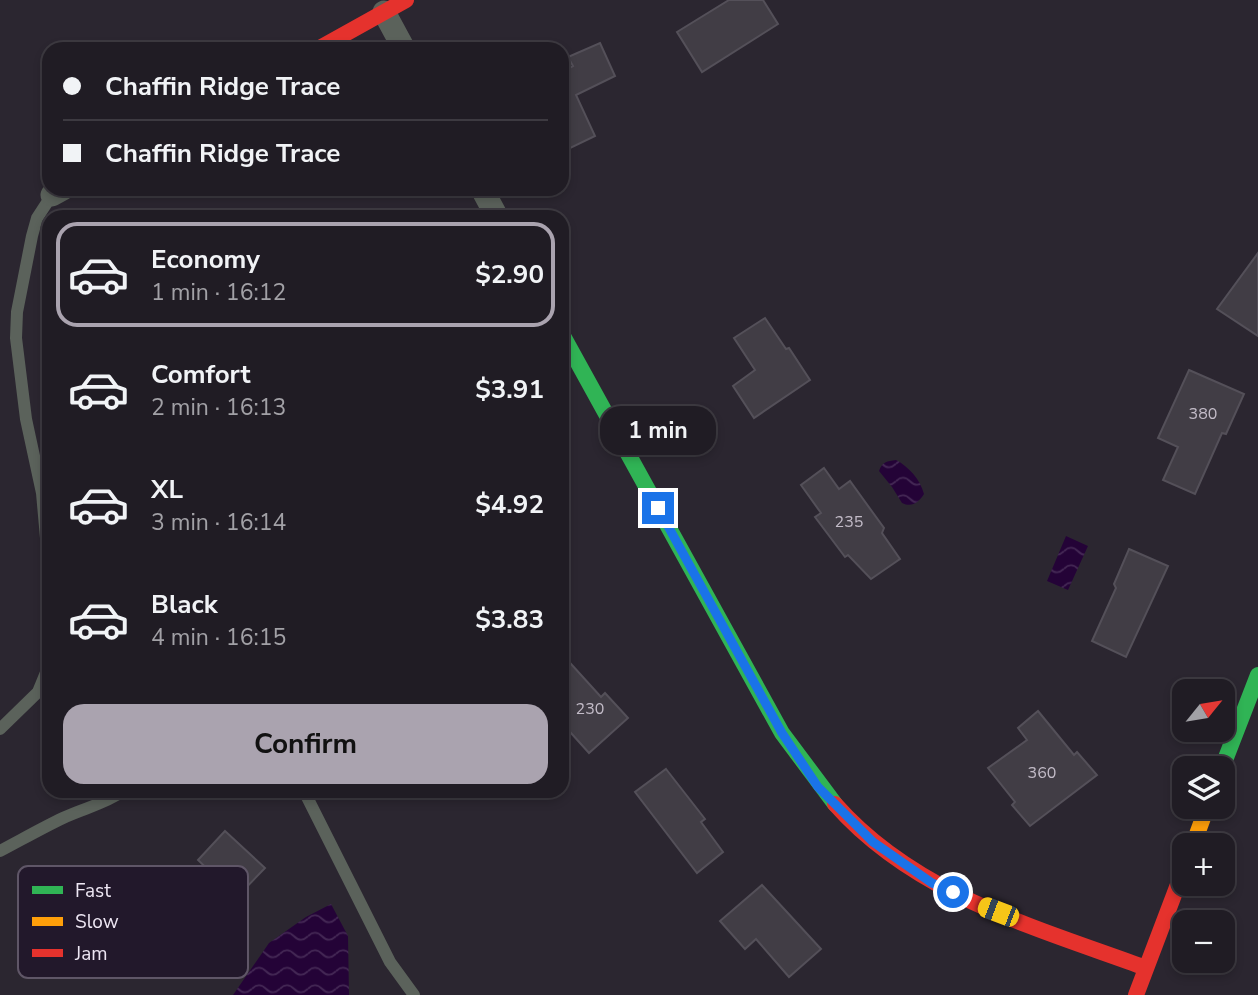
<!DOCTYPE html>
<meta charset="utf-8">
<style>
:root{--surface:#201c24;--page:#2d2931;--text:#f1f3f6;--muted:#a2a1a6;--line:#3d3a41;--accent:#aaa3af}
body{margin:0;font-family:"Nunito Sans",sans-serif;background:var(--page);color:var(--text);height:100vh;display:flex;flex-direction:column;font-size:26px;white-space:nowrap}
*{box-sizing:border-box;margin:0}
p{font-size:23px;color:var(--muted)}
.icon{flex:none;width:38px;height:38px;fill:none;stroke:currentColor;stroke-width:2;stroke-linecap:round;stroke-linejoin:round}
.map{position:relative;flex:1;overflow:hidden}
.details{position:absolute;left:42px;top:210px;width:527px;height:588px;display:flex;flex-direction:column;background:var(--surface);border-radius:21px;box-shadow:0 4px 10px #0003,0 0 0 2px var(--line)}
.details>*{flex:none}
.banner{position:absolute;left:42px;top:42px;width:527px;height:154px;border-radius:21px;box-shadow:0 4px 10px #0003,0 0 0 2px var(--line);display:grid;align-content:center;height:154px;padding:0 21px;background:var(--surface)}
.needle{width:46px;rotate:60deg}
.controls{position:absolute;left:1172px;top:679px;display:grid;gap:14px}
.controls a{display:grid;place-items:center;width:63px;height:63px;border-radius:14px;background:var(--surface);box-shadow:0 4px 10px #0003,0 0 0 2px var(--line);font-size:35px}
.end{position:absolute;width:32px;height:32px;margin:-16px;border:9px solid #1a73e8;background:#fff;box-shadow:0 0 0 4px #fff}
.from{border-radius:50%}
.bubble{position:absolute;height:49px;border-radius:21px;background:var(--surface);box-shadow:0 4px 10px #0003,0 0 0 2px var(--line);font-size:23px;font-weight:700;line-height:49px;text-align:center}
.car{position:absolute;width:21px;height:42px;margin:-21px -10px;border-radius:9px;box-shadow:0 0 5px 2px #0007;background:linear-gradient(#f5c518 24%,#345 0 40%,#f5c518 0 76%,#345 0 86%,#f5c518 0)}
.banner b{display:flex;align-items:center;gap:24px;height:66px;font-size:26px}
.banner b+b{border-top:2px solid var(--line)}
.banner i{width:18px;height:18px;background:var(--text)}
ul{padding:12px 0 0;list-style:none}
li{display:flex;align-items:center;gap:21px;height:105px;margin:0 14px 10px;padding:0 7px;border:4px solid transparent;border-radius:21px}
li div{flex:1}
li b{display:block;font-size:26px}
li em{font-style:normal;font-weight:700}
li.on{border-color:var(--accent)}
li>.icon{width:63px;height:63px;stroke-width:1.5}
.action{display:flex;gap:14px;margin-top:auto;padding:14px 21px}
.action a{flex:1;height:80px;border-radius:21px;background:var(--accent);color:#111;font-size:28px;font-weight:700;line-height:80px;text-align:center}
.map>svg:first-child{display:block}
.water{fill:url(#water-waves)}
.building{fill:#413d45;stroke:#545059;stroke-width:2}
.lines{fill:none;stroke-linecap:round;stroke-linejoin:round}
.lane{stroke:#5b625b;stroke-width:12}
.street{stroke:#5b625b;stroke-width:23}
.fast{stroke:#30b455;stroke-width:16}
.slow{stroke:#ff9f0a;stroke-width:16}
.jam{stroke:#e5322d;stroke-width:16}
.route{stroke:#1a73e8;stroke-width:9}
.labels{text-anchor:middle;stroke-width:5;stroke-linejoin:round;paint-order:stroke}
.number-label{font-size:16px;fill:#c3bcc8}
.key{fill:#22182b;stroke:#5f5667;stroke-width:2}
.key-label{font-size:19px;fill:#eee7f4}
</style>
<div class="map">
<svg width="1258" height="995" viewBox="0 0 1258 995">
<defs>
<pattern id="water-waves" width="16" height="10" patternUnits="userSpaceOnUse" patternTransform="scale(1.75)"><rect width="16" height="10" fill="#240337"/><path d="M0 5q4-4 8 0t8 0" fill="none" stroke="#442855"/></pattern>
</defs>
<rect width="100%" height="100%" fill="#2b2630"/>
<path class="water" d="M896,460C909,467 920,479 924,494C919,502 912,508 902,503L892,487L879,471C882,462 887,461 896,460Z
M1066,536L1088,546L1068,590L1047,581Z
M331,904L348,936L349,995H233L269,943L306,917Z"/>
<path class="building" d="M729,0H763L778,24L702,72L677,32Z
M600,43L615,76L576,95L595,136L562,152V65L564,71L573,66L568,57Z
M1258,253V336L1217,309Z
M765,318L786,349L789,348L810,380L754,418L733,386L755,370L734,338Z
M1189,370L1244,394L1226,434L1222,433L1195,494L1163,480L1178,447L1158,438Z
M824,468L839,489L850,481L884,528L882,533L900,559L871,579L848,555L845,557L815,517L821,513L801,485Z
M1129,549L1168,566L1126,657L1092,641L1116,588L1114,584Z
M562,654L601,697L605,693L628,718L589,753L562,723Z
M1038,711L1074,755L1077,752L1097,775L1030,826L1012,805L1015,802L988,768L1027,740L1018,728Z
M666,769L705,819L701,822L723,852L697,873L635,792Z
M225,831L265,868L237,897L198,860Z
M762,885L821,949L789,977L756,939L745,949L720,921Z"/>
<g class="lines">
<path class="lane" d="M0,729L38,692L47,670L46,538L42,493L26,419L16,338L17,312L32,236L37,218L52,195
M304,791L390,962L414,995
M0,851C21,840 42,828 63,818C84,808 105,804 123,791"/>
<path class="street" d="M384,12L404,49
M482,189L497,217
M52,195L63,189"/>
<path class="fast" d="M562,334L782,733L835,804
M1222,768L1258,675"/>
<path class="slow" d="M1193,845L1207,807"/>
<path class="jam" d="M318,49L406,0
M835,804C915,895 1037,928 1146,968
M1136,995L1185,866"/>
</g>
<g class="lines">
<path class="route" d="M658,508L782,733L818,787L873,842L932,883L953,892"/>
</g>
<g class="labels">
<g class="number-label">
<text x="1203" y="419">380</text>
<text x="849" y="527">235</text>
<text x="590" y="714">230</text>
<text x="1042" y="778">360</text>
</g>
</g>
<rect x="18" y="866" width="230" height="112" rx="10" class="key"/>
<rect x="32" y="886" width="31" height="8" fill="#30b455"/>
<rect x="32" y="917" width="31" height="9" fill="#ff9f0a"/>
<rect x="32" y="949" width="31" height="8" fill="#e5322d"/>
<g class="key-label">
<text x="75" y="897">Fast</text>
<text x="75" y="928">Slow</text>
<text x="75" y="960">Jam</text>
</g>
</svg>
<div class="controls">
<a><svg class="needle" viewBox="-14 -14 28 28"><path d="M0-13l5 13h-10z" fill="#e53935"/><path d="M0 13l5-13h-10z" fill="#a2a1a6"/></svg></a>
<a><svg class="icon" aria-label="layers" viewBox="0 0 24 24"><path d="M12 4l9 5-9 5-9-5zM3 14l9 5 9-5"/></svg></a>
<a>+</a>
<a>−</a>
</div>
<i class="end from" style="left:953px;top:892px"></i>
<i class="end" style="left:658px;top:508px"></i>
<div class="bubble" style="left:600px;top:406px;width:116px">1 min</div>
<i class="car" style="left:998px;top:912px;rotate:291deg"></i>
<div class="banner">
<b><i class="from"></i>Chaffin Ridge Trace</b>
<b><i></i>Chaffin Ridge Trace</b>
</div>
<section class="details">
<ul>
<li class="on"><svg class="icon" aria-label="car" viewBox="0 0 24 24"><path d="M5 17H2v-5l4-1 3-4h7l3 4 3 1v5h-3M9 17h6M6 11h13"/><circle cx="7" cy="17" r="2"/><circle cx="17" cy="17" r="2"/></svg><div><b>Economy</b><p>1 min · 16:12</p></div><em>$2.90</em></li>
<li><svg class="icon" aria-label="car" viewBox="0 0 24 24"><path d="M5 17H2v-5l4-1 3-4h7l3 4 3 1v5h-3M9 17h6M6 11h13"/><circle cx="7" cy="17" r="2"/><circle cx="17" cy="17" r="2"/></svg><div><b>Comfort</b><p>2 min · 16:13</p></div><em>$3.91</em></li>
<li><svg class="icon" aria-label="car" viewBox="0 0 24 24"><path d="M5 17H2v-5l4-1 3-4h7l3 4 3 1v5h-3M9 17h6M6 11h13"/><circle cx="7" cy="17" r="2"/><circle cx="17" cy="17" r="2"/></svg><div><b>XL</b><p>3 min · 16:14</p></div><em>$4.92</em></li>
<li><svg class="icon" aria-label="car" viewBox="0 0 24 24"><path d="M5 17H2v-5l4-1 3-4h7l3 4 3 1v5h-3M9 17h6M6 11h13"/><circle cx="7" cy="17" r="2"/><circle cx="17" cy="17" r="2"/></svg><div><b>Black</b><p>4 min · 16:15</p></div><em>$3.83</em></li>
</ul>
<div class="action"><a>Confirm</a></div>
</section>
</div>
